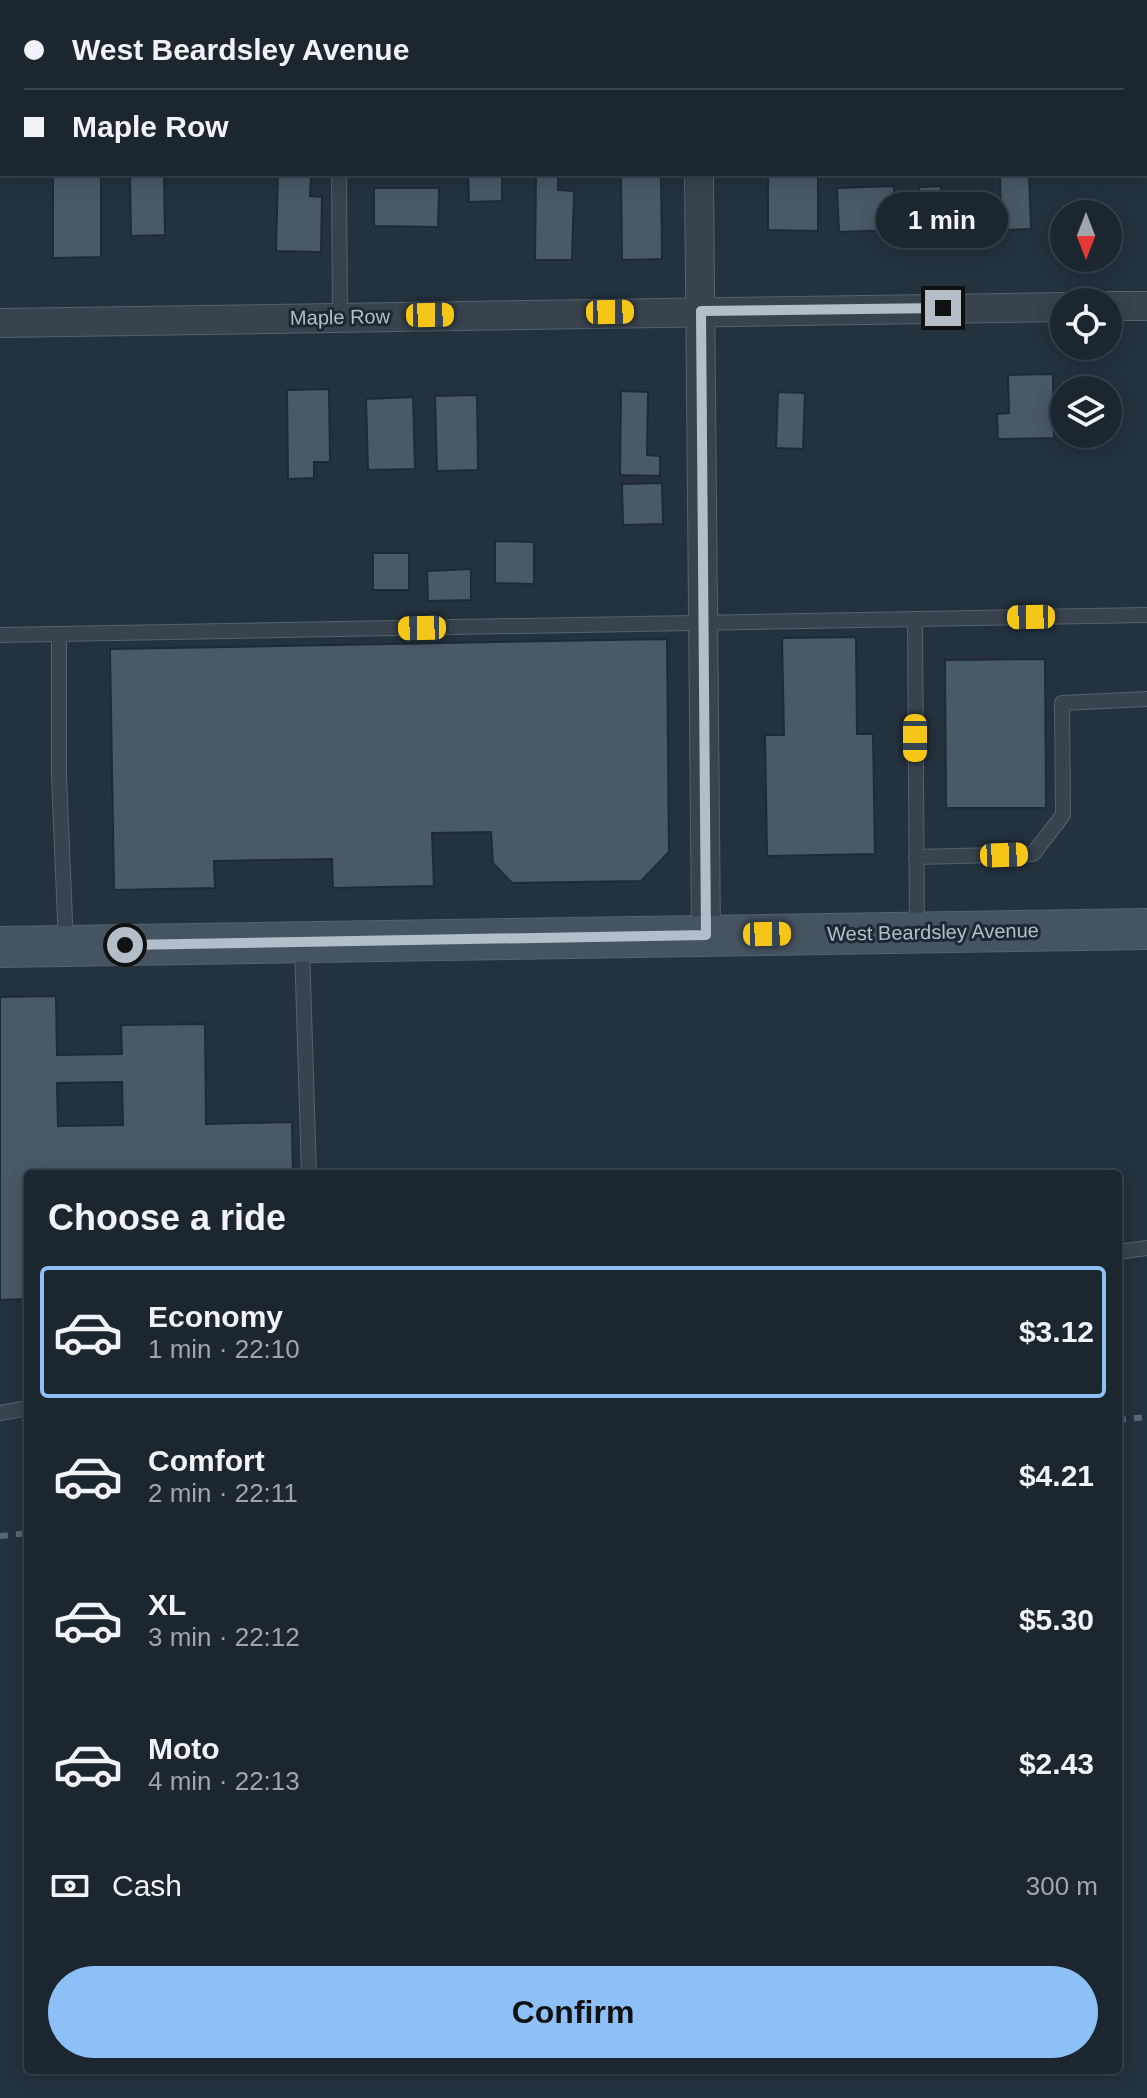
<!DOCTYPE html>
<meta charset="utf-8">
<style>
:root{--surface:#1b262e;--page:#242e36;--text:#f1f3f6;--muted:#a0a5aa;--line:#39434a;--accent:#8cc0f7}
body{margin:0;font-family:Arial,sans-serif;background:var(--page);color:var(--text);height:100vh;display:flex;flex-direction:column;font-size:30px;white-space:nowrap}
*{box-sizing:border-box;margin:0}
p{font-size:26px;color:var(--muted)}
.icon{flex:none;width:44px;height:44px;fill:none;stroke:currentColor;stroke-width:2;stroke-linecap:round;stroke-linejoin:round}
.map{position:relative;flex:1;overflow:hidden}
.drawer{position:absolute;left:24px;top:1170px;width:1098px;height:904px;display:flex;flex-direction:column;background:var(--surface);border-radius:8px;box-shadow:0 4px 20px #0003,0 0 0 2px var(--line)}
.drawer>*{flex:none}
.guide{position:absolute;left:0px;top:0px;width:1148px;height:176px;box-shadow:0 4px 20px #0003,0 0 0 2px var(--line);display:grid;align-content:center;height:176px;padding:0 24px;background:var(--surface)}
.needle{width:52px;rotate:180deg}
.fabs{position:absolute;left:1050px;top:200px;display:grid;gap:16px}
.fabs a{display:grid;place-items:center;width:72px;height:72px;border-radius:50%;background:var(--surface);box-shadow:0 4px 20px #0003,0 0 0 2px var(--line);font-size:40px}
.end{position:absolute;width:36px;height:36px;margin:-18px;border:10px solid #b4bec9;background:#111;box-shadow:0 0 0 4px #111}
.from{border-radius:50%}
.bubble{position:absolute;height:56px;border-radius:28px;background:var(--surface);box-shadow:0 4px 20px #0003,0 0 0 2px var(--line);font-size:26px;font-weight:700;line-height:56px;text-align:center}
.car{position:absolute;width:24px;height:48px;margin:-24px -12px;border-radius:10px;box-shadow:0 0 6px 2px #0007;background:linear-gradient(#f5c518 24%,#345 0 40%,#f5c518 0 76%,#345 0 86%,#f5c518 0)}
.guide b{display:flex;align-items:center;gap:28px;height:76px;font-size:30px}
.guide b+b{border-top:2px solid var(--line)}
.guide i{width:20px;height:20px;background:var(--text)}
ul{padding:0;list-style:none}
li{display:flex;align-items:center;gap:24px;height:132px;margin:0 16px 12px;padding:0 8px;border:4px solid transparent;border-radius:8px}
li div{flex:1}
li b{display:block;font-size:30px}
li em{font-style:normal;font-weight:700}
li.active{border-color:var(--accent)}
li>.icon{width:72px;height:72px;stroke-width:1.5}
h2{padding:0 24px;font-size:36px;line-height:96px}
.pay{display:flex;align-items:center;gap:20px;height:88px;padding:0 24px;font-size:30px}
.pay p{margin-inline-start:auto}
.cta{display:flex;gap:16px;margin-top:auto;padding:16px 24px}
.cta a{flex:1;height:92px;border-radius:48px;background:var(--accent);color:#111;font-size:32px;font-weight:700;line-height:92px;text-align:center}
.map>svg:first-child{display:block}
.building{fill:#4a5967;stroke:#1f2a35;stroke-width:2;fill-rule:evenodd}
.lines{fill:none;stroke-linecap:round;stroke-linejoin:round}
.service-casing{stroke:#56616c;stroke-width:16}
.minor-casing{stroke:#56616c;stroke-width:30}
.secondary-casing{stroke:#56616c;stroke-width:42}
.service{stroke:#38434e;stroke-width:14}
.minor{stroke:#38434e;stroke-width:28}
.secondary{stroke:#465361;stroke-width:40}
.rail{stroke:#5a6875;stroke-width:6;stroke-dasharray:8 8;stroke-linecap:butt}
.route{stroke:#b4bec9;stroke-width:10}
.labels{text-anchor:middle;stroke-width:6;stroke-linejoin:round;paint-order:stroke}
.street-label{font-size:20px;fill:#b4bec9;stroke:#1d2833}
</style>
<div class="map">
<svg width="1147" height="2098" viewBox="0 0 1147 2098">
<rect width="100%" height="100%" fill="#24323e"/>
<path class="building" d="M53,174H101V257L53,258Z
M130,174H164L165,235L131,236Z
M278,174H311L310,196L322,197L321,252L276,251Z
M468,174H502V201L469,202Z
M536,174H558V190L574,191L572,260H535Z
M621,174H661L662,259L622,260Z
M768,174H818V231L768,230Z
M1000,174H1029L1031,229L1001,230Z
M894,186L895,230L839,232L837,188Z
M941,186L942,222L920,223L919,187Z
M374,188H439L438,227L374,226Z
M1053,374L1054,438L998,439L997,414L1009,413L1008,375Z
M329,389L330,462H314V478L288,479L287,390Z
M621,391L648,392L647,455L660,456V476L620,475Z
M778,392L805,393L803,449L776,448Z
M477,395L478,470L437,471L435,396Z
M413,397L415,469L368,470L366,399Z
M662,483L663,524L623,525L622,484Z
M495,541L534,542V584L495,583Z
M373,553H409V590H373Z
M471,569V600L428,601L427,571Z
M856,637L857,734H873L875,854L767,856L765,735H784L782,638Z
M667,639L669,852L641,881L512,883L493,863L491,832L432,833L434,886L333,888L332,859L214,861L215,888L114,890L110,649Z
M1045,659L1046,808H946L945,660Z
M56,996L57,1055L122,1054L121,1025L205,1024L206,1124L292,1122L293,1174H28V1299L0,1300V997ZM122,1082L123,1125L58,1126L57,1083Z"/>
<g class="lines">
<g class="service-casing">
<path id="service" d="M337,0V2
M1146,23H1147
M0,39H2
M339,174L340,317
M915,619L917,931
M59,634V776L66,945
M0,635L1147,615
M916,857L1033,854L1063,815L1062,703L1147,699
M302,946L309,1174
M1118,1252L1147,1248
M0,1413L28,1408"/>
</g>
<g class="minor-casing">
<path id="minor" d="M697,0V2
M699,174L706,935
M1108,306H1147
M0,323L1064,307"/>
</g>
<g class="secondary-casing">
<path id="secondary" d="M0,947L1147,929"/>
</g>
<use href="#service" class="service"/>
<use href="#minor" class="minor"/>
<use href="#secondary" class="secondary"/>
<path class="rail" d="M1118,1420L1147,1417
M0,1536L28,1533"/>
</g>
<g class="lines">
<path class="route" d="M125,945L706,935L701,311L943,308"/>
</g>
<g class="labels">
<g class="street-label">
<text transform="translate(340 317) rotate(-1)" y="7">Maple Row</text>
<text transform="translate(933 932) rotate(-1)" y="7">West Beardsley Avenue</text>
</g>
</g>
</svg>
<div class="fabs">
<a><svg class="needle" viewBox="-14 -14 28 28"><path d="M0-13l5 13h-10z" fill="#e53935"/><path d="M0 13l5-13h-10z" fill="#a0a5aa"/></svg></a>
<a><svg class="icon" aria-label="locate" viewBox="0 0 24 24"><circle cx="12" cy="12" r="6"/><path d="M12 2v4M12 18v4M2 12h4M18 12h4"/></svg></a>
<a><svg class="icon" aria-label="layers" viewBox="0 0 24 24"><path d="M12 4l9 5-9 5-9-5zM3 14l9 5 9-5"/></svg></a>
</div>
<i class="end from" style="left:125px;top:945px"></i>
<i class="end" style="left:943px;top:308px"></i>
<div class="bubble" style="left:876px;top:192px;width:132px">1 min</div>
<i class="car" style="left:610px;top:312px;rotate:89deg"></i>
<i class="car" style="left:430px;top:315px;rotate:89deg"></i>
<i class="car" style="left:1031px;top:617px;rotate:269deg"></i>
<i class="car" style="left:422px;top:628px;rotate:269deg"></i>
<i class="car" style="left:915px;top:738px;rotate:180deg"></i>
<i class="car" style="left:1004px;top:855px;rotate:88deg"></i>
<i class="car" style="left:767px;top:934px;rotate:89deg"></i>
<div class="guide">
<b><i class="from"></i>West Beardsley Avenue</b>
<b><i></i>Maple Row</b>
</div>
<section class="drawer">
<h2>Choose a ride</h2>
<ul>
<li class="active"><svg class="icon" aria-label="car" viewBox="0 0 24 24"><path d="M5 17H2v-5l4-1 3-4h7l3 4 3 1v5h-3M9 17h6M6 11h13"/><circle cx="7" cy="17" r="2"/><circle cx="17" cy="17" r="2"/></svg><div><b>Economy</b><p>1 min · 22:10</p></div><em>$3.12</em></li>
<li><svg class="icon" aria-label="car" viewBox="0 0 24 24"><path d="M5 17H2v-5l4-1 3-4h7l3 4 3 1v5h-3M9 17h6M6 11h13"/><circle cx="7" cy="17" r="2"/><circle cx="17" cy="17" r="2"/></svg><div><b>Comfort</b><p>2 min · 22:11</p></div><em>$4.21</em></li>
<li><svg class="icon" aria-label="car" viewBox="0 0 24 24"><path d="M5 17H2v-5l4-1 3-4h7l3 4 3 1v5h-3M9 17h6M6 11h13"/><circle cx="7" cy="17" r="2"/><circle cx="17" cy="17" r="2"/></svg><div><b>XL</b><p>3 min · 22:12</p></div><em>$5.30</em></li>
<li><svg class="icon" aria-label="car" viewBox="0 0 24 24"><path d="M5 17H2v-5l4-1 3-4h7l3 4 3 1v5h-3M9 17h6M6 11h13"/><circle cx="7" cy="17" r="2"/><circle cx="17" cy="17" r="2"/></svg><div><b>Moto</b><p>4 min · 22:13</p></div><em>$2.43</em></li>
</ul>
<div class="pay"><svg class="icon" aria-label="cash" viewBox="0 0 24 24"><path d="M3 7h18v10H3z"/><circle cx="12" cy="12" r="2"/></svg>Cash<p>300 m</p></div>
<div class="cta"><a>Confirm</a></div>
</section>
</div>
